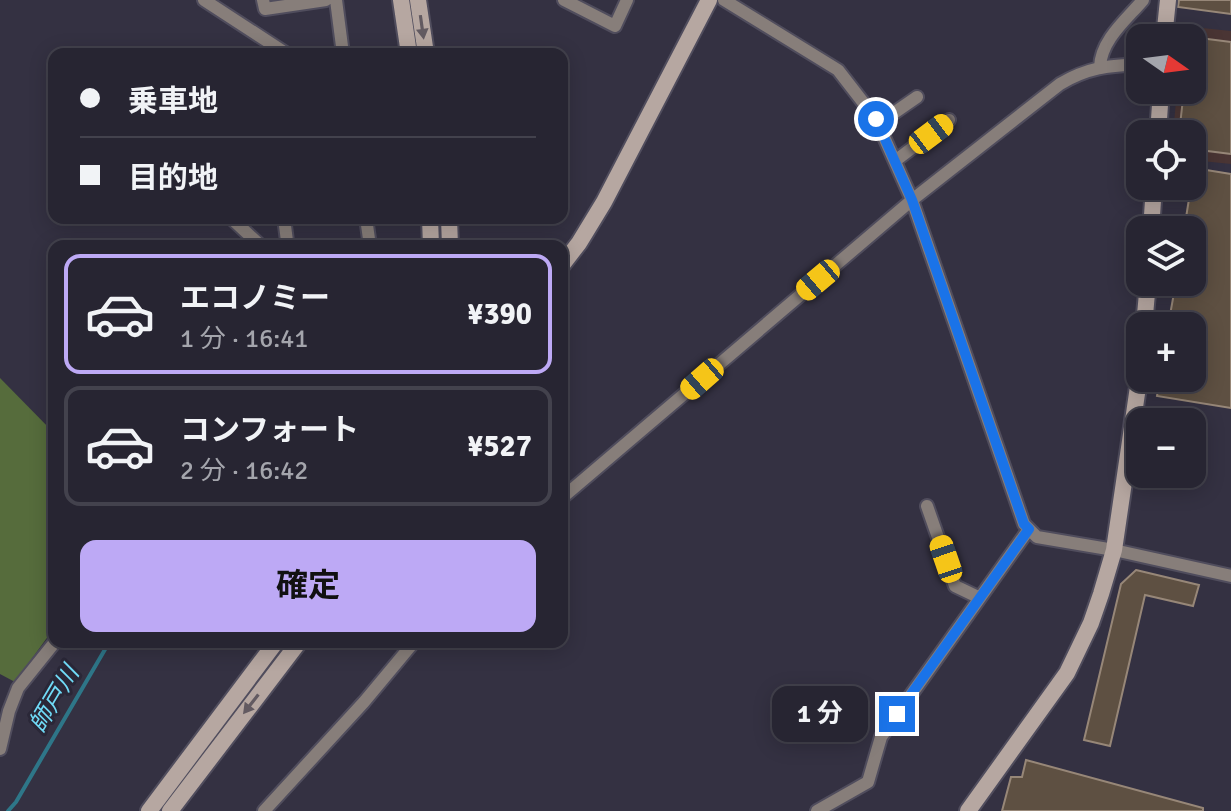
<!DOCTYPE html>
<html lang="ja">
<meta charset="utf-8">
<style>
:root{--surface:#272532;--page:#33313e;--text:#f1f3f6;--muted:#a4a5ac;--line:#43424d;--accent:#bda9f5}
body{margin:0;font-family:Signika,"Noto Sans JP",sans-serif;background:var(--page);color:var(--text);height:100vh;display:flex;flex-direction:column;font-size:30px;white-space:nowrap}
*{box-sizing:border-box;margin:0}
p{font-size:26px;color:var(--muted)}
.icon{flex:none;width:44px;height:44px;fill:none;stroke:currentColor;stroke-width:2;stroke-linecap:round;stroke-linejoin:round}
.map{position:relative;flex:1;overflow:hidden}
.panel{position:absolute;left:48px;top:240px;width:520px;height:408px;display:flex;flex-direction:column;background:var(--surface);border-radius:16px;box-shadow:0 4px 20px #0003,0 0 0 2px var(--line)}
.panel>*{flex:none}
.guide{position:absolute;left:48px;top:48px;width:520px;height:176px;border-radius:16px;box-shadow:0 4px 20px #0003,0 0 0 2px var(--line);display:grid;align-content:center;height:176px;padding:0 32px;background:var(--surface)}
.needle{width:52px;rotate:104deg}
.controls{position:absolute;left:1126px;top:24px;display:grid;gap:16px}
.controls a{display:grid;place-items:center;width:80px;height:80px;border-radius:16px;background:var(--surface);box-shadow:0 4px 20px #0003,0 0 0 2px var(--line);font-size:40px}
.end{position:absolute;width:36px;height:36px;margin:-18px;border:10px solid #1a73e8;background:#fff;box-shadow:0 0 0 4px #fff}
.from{border-radius:50%}
.bubble{position:absolute;height:56px;border-radius:16px;background:var(--surface);box-shadow:0 4px 20px #0003,0 0 0 2px var(--line);font-size:26px;font-weight:700;line-height:56px;text-align:center}
.car{position:absolute;width:24px;height:48px;margin:-24px -12px;border-radius:10px;box-shadow:0 0 6px 2px #0007;background:linear-gradient(#f5c518 24%,#345 0 40%,#f5c518 0 76%,#345 0 86%,#f5c518 0)}
.guide b{display:flex;align-items:center;gap:28px;height:76px;font-size:30px}
.guide b+b{border-top:2px solid var(--line)}
.guide i{width:20px;height:20px;background:var(--text)}
ul{padding:14px 0 0;list-style:none}
li{display:flex;align-items:center;gap:24px;height:120px;margin:0 16px 12px;padding:0 16px;border:4px solid var(--line);border-radius:16px}
li div{flex:1}
li b{display:block;font-size:30px}
li em{font-style:normal;font-weight:700}
li.on{border-color:var(--accent)}
li>.icon{width:72px;height:72px;stroke-width:1.5}
.primary-button{display:flex;gap:16px;margin-top:auto;padding:16px 32px}
.primary-button a{flex:1;height:92px;border-radius:16px;background:var(--accent);color:#111;font-size:32px;font-weight:700;line-height:92px;text-align:center}
.map>svg:first-child{display:block}
.commercial{fill:#4a3534}
.forest{fill:#566c3c}
.lines{fill:none;stroke-linecap:round;stroke-linejoin:round}
.stream{stroke:#2e7688;stroke-width:4}
.building{fill:#5e5042;stroke:#978778;stroke-width:2}
.street-casing{stroke:#504d5d;stroke-width:16}
.secondary-casing{stroke:#504d5d;stroke-width:20}
.street{stroke:#877e7a;stroke-width:12}
.secondary{stroke:#b6a7a1;stroke-width:16}
.oneway{fill:#625a61}
.route{stroke:#1a73e8;stroke-width:10}
.labels{text-anchor:middle;stroke-width:6;stroke-linejoin:round;paint-order:stroke}
.water-label{font-size:24px;font-style:italic;fill:#70dbf7;stroke:#2a2737}
</style>
<div class="map">
<svg width="1231" height="811" viewBox="0 0 1231 811">
<rect width="100%" height="100%" fill="#343142"/>
<path class="commercial" d="M1183,26L1231,31V164L1192,160V134H1173L1177,90H1192V38H1182Z"/>
<path class="forest" d="M0,378L54,433V628L15,682L0,674Z"/>
<g class="lines">
<path class="stream" d="M8,811L16,802L107,646"/>
</g>
<path class="building" d="M1179,0H1231V14L1178,7Z
M1192,37L1231,42V154L1192,149V134H1179L1184,90H1192Z
M1194,168L1231,174V408L1157,396L1160,378H1192V326H1168L1176,282H1192V230H1184Z
M1136,570L1199,585L1193,606L1145,595L1110,746L1084,740L1121,584Z
M1026,760L1203,808V811H1002L1011,777H1022Z"/>
<g class="lines">
<g class="street-casing">
<path id="street" d="M204,0L287,54
M263,0L265,9L326,0
M336,0L343,54
M564,0L615,26L627,0
M724,0L838,70L876,119L912,200L1024,524L1037,537L1114,550L1231,576
M1100,67C1101,40 1126,20 1143,0
M878,124L917,97
M895,161L949,120
M231,218L261,246
M366,218L370,246
M283,246L287,241L284,218
M562,498L912,200L1060,84C1089,67 1108,66 1140,64
M927,506L955,586L980,598
M0,749L9,711L18,688L55,642
M264,811L364,702L414,642
M817,811L868,782L881,737L1029,529"/>
</g>
<g class="secondary-casing">
<path id="secondary" d="M401,0L409,54
M418,0L426,54
M1164,38L1168,0
M1158,134L1161,90
M430,218L431,246
M449,218L450,246
M1151,230L1154,186
M562,265L579,243L604,202L709,0
M1144,326L1148,282
M149,811L276,642
M170,811L299,642
M968,811L1067,673L1091,623L1101,594L1114,550L1140,373"/>
</g>
<use href="#street" class="street"/>
<use href="#secondary" class="secondary"/>
</g>
<defs><path id="oneway-solid" d="M-6-.8H1V-3.2L6.5 0L1 3.2V.8H-6Z" transform="scale(2)"/></defs>
<g class="oneway">
<use href="#oneway-solid" transform="translate(422 27) rotate(82)"/>
<use href="#oneway-solid" transform="translate(251 704) rotate(128)"/>
</g>
<g class="lines">
<path class="route" d="M876,119L912,200L1024,524L1029,529L897,714"/>
</g>
<g class="labels">
<g class="water-label">
<text transform="translate(54 699) rotate(-59)" y="8">師戸川</text>
</g>
</g>
</svg>
<div class="controls">
<a><svg class="needle" viewBox="-14 -14 28 28"><path d="M0-13l5 13h-10z" fill="#e53935"/><path d="M0 13l5-13h-10z" fill="#a4a5ac"/></svg></a>
<a><svg class="icon" aria-label="locate" viewBox="0 0 24 24"><circle cx="12" cy="12" r="6"/><path d="M12 2v4M12 18v4M2 12h4M18 12h4"/></svg></a>
<a><svg class="icon" aria-label="layers" viewBox="0 0 24 24"><path d="M12 4l9 5-9 5-9-5zM3 14l9 5 9-5"/></svg></a>
<a>+</a>
<a>−</a>
</div>
<i class="end from" style="left:876px;top:119px"></i>
<i class="end" style="left:897px;top:714px"></i>
<div class="bubble" style="left:772px;top:686px;width:96px">1 分</div>
<i class="car" style="left:931px;top:134px;rotate:53deg"></i>
<i class="car" style="left:818px;top:280px;rotate:230deg"></i>
<i class="car" style="left:702px;top:379px;rotate:229deg"></i>
<i class="car" style="left:946px;top:559px;rotate:341deg"></i>
<div class="guide">
<b><i class="from"></i>乗車地</b>
<b><i></i>目的地</b>
</div>
<section class="panel">
<ul>
<li class="on"><svg class="icon" aria-label="car" viewBox="0 0 24 24"><path d="M5 17H2v-5l4-1 3-4h7l3 4 3 1v5h-3M9 17h6M6 11h13"/><circle cx="7" cy="17" r="2"/><circle cx="17" cy="17" r="2"/></svg><div><b>エコノミー</b><p>1 分 · 16:41</p></div><em>¥390</em></li>
<li><svg class="icon" aria-label="car" viewBox="0 0 24 24"><path d="M5 17H2v-5l4-1 3-4h7l3 4 3 1v5h-3M9 17h6M6 11h13"/><circle cx="7" cy="17" r="2"/><circle cx="17" cy="17" r="2"/></svg><div><b>コンフォート</b><p>2 分 · 16:42</p></div><em>¥527</em></li>
</ul>
<div class="primary-button"><a>確定</a></div>
</section>
</div>
